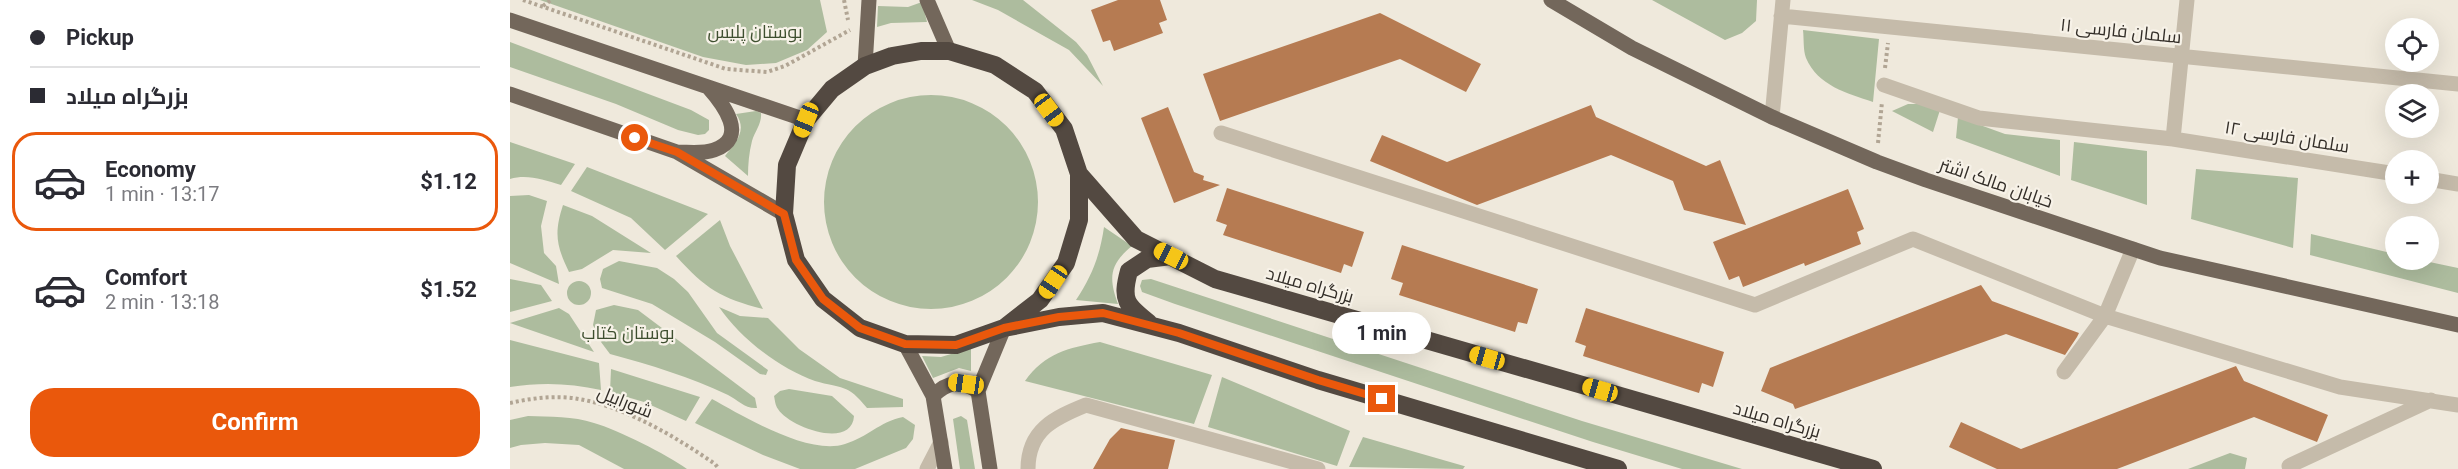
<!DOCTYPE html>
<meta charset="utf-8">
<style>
:root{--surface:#fff;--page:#f2f2f3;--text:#2b2b33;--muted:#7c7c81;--line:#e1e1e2;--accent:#ea580c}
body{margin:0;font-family:Roboto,Cairo,sans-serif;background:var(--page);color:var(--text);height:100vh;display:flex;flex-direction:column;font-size:22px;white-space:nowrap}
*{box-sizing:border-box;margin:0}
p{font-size:20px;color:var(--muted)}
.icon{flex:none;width:33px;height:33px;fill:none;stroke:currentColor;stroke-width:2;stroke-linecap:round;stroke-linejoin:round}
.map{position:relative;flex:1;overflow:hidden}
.sheet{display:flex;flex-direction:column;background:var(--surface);width:510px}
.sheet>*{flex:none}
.hud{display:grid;align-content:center;height:132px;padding:0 30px;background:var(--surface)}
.buttons{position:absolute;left:1875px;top:18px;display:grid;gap:12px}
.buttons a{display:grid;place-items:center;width:54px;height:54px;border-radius:50%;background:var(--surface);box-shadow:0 6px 24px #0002;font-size:30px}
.end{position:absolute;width:27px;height:27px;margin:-14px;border:8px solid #ea580c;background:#fff;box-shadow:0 0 0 3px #fff}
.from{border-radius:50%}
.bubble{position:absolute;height:42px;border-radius:21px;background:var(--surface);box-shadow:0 6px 24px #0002;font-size:20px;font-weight:700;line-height:42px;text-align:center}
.car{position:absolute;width:18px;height:36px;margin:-18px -9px;border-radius:8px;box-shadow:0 0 4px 2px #0007;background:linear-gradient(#f5c518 24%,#345 0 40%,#f5c518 0 76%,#345 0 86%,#f5c518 0)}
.hud b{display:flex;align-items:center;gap:21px;height:57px;font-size:22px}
.hud b+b{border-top:2px solid var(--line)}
.hud i{width:15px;height:15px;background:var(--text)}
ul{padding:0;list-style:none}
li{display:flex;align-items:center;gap:18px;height:99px;margin:0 12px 9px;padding:0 18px;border:3px solid transparent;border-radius:24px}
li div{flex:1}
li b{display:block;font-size:22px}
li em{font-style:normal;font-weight:700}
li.active{border-color:var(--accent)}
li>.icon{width:54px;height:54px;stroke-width:1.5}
.primary-button{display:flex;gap:12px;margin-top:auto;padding:12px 30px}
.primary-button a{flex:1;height:69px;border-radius:24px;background:var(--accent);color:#fff;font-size:24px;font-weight:700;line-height:69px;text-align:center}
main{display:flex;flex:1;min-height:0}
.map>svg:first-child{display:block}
.green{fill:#adbc9e}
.building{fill:#b67b52}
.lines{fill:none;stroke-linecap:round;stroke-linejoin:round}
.path{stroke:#b1a594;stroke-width:4;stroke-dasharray:3 3;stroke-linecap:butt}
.minor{stroke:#c5bbaa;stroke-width:15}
.major{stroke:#73675b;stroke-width:15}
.highway{stroke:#534941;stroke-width:18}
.route{stroke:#ea580c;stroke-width:8}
.labels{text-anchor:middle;stroke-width:4.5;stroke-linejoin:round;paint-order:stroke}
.street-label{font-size:18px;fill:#332e28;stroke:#f7f2e8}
.park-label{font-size:18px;fill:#3e4f2f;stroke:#f7f2e8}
</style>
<main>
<section class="sheet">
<div class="hud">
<b><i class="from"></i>Pickup</b>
<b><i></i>بزرگراه میلاد</b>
</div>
<ul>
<li class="active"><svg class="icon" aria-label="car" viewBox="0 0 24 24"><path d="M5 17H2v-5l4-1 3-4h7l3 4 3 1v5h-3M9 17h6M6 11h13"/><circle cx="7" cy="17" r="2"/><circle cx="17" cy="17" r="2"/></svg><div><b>Economy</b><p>1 min · 13:17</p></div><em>$1.12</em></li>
<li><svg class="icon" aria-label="car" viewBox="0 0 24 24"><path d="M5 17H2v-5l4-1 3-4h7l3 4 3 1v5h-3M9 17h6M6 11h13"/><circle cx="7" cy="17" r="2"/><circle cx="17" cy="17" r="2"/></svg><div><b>Comfort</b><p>2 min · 13:18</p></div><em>$1.52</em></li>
</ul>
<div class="primary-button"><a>Confirm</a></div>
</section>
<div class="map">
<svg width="1948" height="469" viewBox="0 0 1948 469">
<rect width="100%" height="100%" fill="#efe9dc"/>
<path class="green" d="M30,0H310L317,32L297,50L266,63L236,65L193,57Z
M462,0H513L566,42L577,55L593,86L559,50L488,10Z
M1142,0H1247L1246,21L1232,33L1215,40Z
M412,2L417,22L381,23L367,27L368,6L398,7Z
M1293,30L1369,39L1363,102C1337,93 1308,86 1296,58C1293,50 1294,38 1293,30Z
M0,42L181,110L199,120V130L195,134L188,135L168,130L106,104L0,67Z
M314 202a107 107 0 1 1 214 0a107 107 0 1 1-214 0Z
M1398,104H1414L1430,110L1423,132L1382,111Z
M246,111L251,113C252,124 245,131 242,141C239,153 238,164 238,176L215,156C225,143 238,131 226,114Z
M1448,117L1495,134L1550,140V176L1446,138Z
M0,142L65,164L51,185C33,180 18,174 0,179Z
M1564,142L1637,151V205L1561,180Z
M77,167L198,214L155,250L121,218L61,191Z
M1686,169L1788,178L1783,248L1681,219Z
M19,195L37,201L31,226L34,253L46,266L49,284L0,263V196Z
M53,205L82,216L141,253L103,250L72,269L59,272C46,245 44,233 53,205Z
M210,220L220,246L253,309C210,298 196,289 166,256Z
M594,227L622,246C600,264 598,277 608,304L566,300C582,276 590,255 594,227Z
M1801,234L1885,254L1886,260H1910L1948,268V293L1800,255Z
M109,261L147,268L164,279L178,292L207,333L258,370L256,375L250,374L205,342L142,304L92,288L90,279L93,269Z
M0,279L31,285L42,301L0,312Z
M641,279L1072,421L1232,469H1172L1083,442L665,304L632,292L630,286L632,280Z
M57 293a12 12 0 1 1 24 0a12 12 0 1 1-24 0Z
M104,305L128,310L245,398L247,408C235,409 228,400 218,395C180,377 141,365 100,354L91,342L83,325L86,310Z
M209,307L230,316L258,318L289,349L330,378L393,399V407L357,408C337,383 332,389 305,381C270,369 230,338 209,307Z
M49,308L59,314L84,352L0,323Z
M0,340L89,363L91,390C60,383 31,382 0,387Z
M590,342L702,375L684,424L515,381C535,353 558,348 590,342Z
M461,348V371L449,368L423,378L412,356L431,357Z
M101,369L190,397L176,421L134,402L100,392Z
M712,377L840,431L827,466L698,427Z
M279,389L322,396L344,416C342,450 279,427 268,409C265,405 265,400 264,396L270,391Z
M202,399C233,416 299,456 335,444C358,437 369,422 393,417L405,425L403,439L396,448L345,469H290L253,455L185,423Z
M18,416C40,417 63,416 84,423C108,430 156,454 177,469H114L69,445L35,443L11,445L0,448V420Z
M451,416L457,420L465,469H450L443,419Z
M853,437L954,466H955L953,469L839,467Z
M1720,453L1737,458L1735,469H1678Z"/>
<path class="building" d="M608,0H650L657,20L649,23L653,33L604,51L600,40L593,42L581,10Z
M870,13L971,64L956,92L890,59L710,121L693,74Z
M1081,105L1086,117L1196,166L1210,160L1236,225L1174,210L1163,181L1101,155L967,205L860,161L872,135L937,162Z
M658,107L684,172L694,176L693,180L710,185L664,203L631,118Z
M717,188L854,232L842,267L834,264L831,273L713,235L717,225L706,221Z
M1338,189L1354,229L1347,232L1351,244L1295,266L1294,263L1233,287L1229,276L1219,280L1203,242Z
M892,245L1028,289L1017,324L1008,322L1005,332L889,295L893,283L881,279Z
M1471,285L1482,301L1569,333L1567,337L1555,355L1496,334L1285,409L1283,404L1251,391L1260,368Z
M1076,308L1214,352L1203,387L1192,383L1189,393L1073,356L1076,346L1065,342Z
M1726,366L1734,381L1818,415L1807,442L1744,417L1607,469H1487L1439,447L1451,422L1511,449Z
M611,428L665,440L658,469H583L600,439Z"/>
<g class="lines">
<path class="path" d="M13,0L216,69L257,72L275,66L340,30
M334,0L338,20
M33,6L41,0
M1375,68L1378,43
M1368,143L1372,102
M0,403C22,398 47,395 69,399C116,407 166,437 205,464L209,469"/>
<path class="minor" d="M1271,16L1948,84
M1374,85L1469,118L1663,139L1886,174
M1262,117L1273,0
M711,133L1245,305L1403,239L1595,316L1623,249
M1663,139L1677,0
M1918,179L1948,184
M1554,372L1595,316L1830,387L1948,405
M1779,466L1921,400
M417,469L431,442
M518,469C518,430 544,418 576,405L808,469"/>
<path class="major" d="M417,0L439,51
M1041,0L1122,48L1262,117L1367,162L1416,180L1650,258L1948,325
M0,20L296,120
M355,66L359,0
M0,94L167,152L274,214
M167,152C179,152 193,154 204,150C239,138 214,105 198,87
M395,344L423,396L435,469
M423,396C438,381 450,380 468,391
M480,469L468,391L494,328"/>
<path class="highway" d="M569,174L626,239L705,279L1363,469
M639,323C616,305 611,300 619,271L637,259L661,256
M494,328L530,300L556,263L569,220V174L554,129L525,91L485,65L439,51H411L382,56L355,66L322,89L296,120L277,165L274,214L286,260L313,299L350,328L395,344L446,345L494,328L549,317L593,313L669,333L808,380L1108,469"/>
</g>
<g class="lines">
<path class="route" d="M125,138L167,152L274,214L286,260L313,299L350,328L395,344L446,345L494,328L549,317L593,313L669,333L808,380L872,399"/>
</g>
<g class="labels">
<g class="street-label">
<text transform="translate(1611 31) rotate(6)" y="6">سلمان فارسی ۱۱</text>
<text transform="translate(1777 137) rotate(9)" y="6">سلمان فارسی ۱۲</text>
<text transform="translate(1486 183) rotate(19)" y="6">خیابان مالک اشتر</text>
<text transform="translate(800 285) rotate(16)" y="6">بزرگراه میلاد</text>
<text transform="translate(115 402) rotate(22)" y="6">شورابیل</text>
<text transform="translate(1267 420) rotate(16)" y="6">بزرگراه میلاد</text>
</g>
<g class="park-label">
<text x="245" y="38">بوستان پلیس</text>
<text x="118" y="339">بوستان کتاب</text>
</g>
</g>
</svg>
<div class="buttons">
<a><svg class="icon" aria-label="locate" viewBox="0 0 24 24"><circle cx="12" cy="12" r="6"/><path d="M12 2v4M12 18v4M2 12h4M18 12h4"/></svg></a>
<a><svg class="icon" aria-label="layers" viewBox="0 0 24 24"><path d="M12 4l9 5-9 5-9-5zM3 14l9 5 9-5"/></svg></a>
<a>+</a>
<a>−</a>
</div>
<i class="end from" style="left:125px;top:138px"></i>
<i class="end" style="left:872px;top:399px"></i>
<div class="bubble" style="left:822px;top:312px;width:99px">1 min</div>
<i class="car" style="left:539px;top:110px;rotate:143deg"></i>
<i class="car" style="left:296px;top:120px;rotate:202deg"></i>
<i class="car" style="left:661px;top:256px;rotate:297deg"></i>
<i class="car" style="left:543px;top:282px;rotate:214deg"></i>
<i class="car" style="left:977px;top:358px;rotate:286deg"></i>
<i class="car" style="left:456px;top:384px;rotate:278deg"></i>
<i class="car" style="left:1090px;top:390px;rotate:286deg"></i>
</div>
</main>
